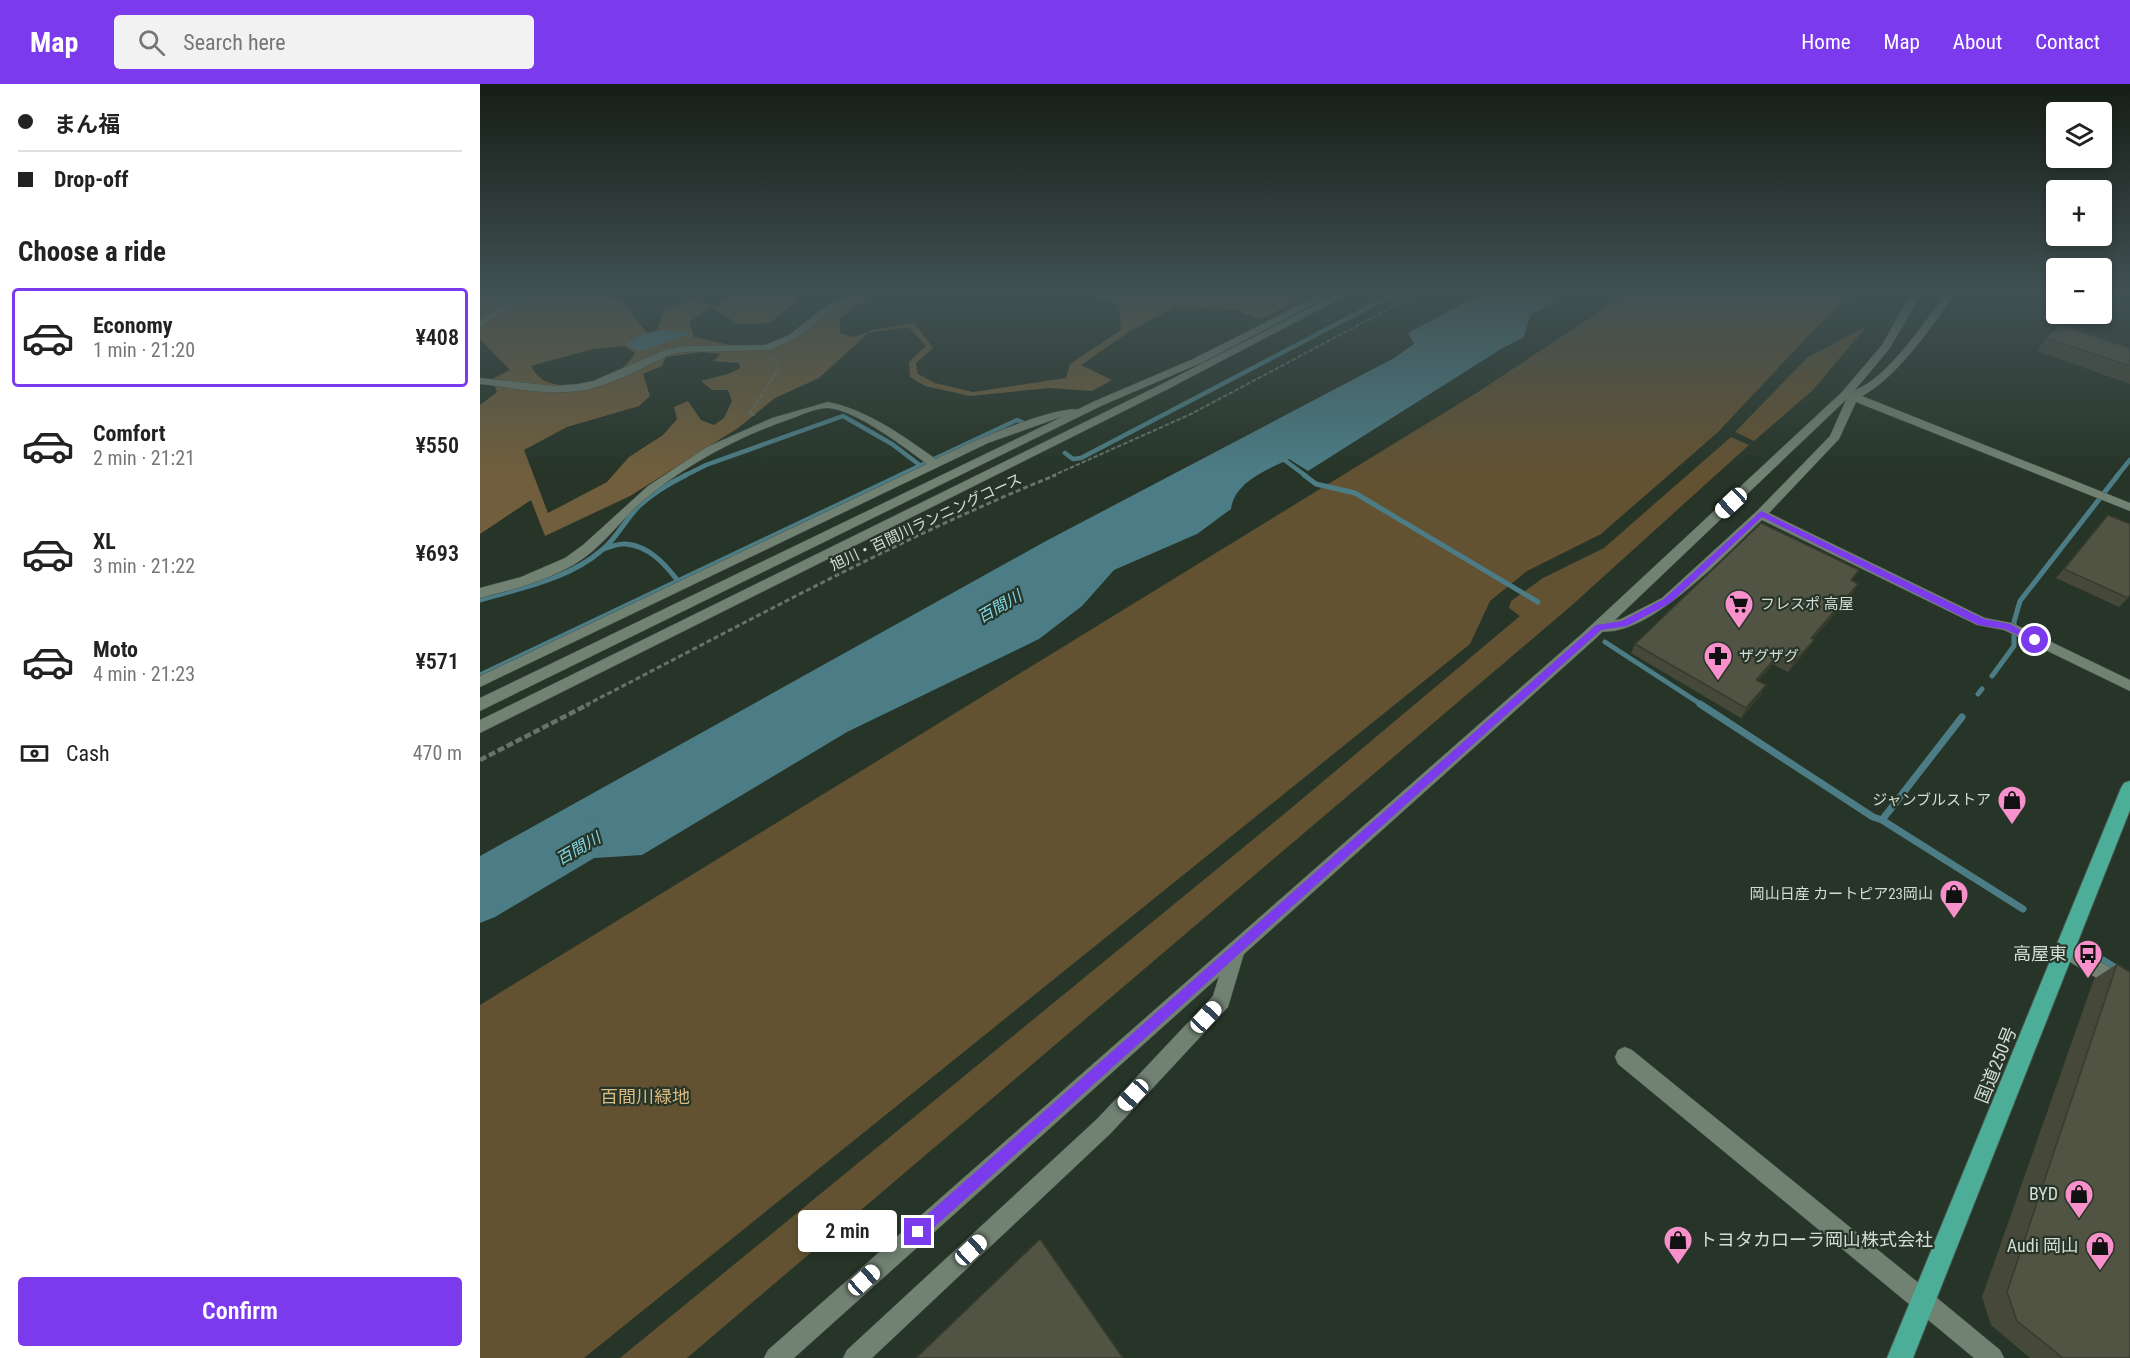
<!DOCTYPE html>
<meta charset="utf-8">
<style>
:root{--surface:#fff;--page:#f2f2f2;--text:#222;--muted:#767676;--line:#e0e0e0;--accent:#7c3aed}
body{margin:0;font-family:"Roboto Condensed","Noto Sans JP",sans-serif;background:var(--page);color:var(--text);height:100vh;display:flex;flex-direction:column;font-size:22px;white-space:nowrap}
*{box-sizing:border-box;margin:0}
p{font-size:20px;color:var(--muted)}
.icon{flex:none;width:33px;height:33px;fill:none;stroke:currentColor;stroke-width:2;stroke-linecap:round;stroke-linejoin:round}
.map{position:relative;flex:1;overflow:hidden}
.drawer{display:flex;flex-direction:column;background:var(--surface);width:480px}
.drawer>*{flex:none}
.guide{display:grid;align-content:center;height:132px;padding:0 18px;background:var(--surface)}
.controls{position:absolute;left:1566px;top:18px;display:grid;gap:12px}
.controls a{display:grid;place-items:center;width:66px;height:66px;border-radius:6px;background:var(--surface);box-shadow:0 3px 9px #0003;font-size:30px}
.end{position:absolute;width:27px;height:27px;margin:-14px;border:8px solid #7c3aed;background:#fff;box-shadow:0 0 0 3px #fff}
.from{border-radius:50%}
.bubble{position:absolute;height:42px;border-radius:6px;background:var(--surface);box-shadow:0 3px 9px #0003;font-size:20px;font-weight:600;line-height:42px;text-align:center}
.car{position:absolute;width:18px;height:36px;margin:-18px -9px;border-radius:8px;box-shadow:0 0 4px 2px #0007;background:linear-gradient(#fff 24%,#345 0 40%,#fff 0 76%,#345 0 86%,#fff 0)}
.guide b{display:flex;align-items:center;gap:21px;height:57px;font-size:22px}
.guide b+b{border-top:2px solid var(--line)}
.guide i{width:15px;height:15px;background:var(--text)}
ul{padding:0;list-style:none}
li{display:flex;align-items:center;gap:18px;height:99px;margin:0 12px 9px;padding:0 6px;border:3px solid transparent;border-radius:6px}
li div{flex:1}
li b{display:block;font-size:22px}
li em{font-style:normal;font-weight:600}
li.selected{border-color:var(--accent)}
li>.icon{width:54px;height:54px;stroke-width:1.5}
h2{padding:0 18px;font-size:27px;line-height:72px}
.pay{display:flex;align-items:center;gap:15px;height:66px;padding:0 18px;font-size:22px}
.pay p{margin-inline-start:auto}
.cta{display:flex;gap:12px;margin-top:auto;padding:12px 18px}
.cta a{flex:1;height:69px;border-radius:6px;background:var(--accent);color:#fff;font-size:24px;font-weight:600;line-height:69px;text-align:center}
header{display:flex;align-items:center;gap:36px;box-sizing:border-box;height:84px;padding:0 30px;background:var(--accent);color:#fff}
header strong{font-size:28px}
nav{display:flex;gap:33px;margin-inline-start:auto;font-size:21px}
.search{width:420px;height:54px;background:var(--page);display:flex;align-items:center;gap:15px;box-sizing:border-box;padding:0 21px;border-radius:6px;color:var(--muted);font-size:22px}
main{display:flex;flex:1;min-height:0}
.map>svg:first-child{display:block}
.green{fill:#635232}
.forest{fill:#705e3c;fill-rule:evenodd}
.water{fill:#4c7d86}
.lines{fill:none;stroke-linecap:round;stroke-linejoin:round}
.stream-far2{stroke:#4c7d86;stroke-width:4.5}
.stream-far1{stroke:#4c7d86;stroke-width:5}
.stream{stroke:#4c7d86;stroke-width:7}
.river{fill:#4c7d86;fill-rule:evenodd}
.minor-casing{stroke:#475247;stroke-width:1}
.tertiary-casing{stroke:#475247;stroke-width:1}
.trunk-casing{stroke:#475247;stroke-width:2}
.path-far2{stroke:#677368;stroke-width:2;stroke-dasharray:4.5 2;stroke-linecap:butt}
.path-far1{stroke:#677368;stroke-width:3;stroke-dasharray:5 3;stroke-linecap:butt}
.path{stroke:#677368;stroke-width:4.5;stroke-dasharray:7 3;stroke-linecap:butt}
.minor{fill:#718172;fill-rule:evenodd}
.tertiary{fill:#718172;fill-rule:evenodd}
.trunk{fill:#4cad98;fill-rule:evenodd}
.wall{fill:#464839}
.shaded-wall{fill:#393b2e}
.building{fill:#515442;stroke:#393b2e;stroke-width:1.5}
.route{fill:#7c3aed}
.labels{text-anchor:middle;stroke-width:4.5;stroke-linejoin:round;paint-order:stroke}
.street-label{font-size:15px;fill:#d4ddd5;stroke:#273528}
.poi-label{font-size:15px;fill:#d4ddd5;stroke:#273528;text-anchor:start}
.water-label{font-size:16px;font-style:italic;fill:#81d6e4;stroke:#273528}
.near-poi-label{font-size:18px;fill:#d4ddd5;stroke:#273528;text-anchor:end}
.near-street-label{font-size:18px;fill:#d4ddd5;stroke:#273528}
.near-park-label{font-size:18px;fill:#daba80;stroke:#273528}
</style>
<header>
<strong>Map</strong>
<div class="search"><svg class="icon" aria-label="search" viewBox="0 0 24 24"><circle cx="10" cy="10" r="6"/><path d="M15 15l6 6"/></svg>Search here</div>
<nav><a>Home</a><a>Map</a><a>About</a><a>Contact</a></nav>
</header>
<main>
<section class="drawer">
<div class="guide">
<b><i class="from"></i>まん福</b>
<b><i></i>Drop-off</b>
</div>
<h2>Choose a ride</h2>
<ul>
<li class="selected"><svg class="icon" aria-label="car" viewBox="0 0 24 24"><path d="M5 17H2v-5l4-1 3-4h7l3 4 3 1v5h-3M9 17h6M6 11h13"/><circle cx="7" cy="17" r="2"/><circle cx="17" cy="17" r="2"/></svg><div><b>Economy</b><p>1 min · 21:20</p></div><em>¥408</em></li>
<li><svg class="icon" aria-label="car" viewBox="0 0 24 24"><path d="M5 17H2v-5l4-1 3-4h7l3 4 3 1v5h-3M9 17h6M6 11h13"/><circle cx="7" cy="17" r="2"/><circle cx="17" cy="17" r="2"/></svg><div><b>Comfort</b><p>2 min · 21:21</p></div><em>¥550</em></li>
<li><svg class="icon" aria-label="car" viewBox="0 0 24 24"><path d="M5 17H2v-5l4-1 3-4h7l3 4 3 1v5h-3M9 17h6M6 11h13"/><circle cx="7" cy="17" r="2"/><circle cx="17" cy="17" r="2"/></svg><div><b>XL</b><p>3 min · 21:22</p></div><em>¥693</em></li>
<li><svg class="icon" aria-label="car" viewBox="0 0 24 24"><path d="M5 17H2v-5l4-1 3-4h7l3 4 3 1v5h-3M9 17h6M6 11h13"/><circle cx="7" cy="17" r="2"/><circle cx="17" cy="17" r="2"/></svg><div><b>Moto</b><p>4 min · 21:23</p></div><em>¥571</em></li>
</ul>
<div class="pay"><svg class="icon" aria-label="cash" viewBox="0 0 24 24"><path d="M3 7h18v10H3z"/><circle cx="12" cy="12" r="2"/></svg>Cash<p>470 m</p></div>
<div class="cta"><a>Confirm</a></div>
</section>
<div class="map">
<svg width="1650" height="1274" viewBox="0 0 1650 1274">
<rect width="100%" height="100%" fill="#273528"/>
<path class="green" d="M1146,210H1377L1367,215L1329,251L1237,349L1121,450L1047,487L1010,517L990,560L104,1274H0V921L998,308Z
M1387,242L1332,307L1274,357L1255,348L1328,273Z
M1251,353L1269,361L1091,522L207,1274H140L809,726L1040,532L1029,524L1031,517L1063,494L1124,464Z"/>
<path class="forest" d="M0,210H123L142,218L167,249L178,245L184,226L211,217L237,222L255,210H325L290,239L258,240L231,223L209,238L214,253C237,258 263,266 287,262C319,257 338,220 369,211C375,209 385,210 392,210L360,234V249L374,253L392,246L434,239L453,264L436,279L438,290L455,299L493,308L586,294L590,280L641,246L639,221L610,210H828L780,236L754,225L695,223L650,247L601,281L632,296L612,307L569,304L490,312L445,302L430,293L429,278L446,262L429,243L388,249L339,294L295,314L258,344L150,412L65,452L51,416L0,450V321L17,308L12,295L30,286L0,255ZM144,262L155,269C141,296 91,310 63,296C58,293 54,287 51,282L113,265ZM222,268L241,270L233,277L259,279L260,284L251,289L221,297L232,306H248L252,317L244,334L234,341L221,336L208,317L194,323L197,335L183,351L149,373L127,398L68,429L44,366L87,343L159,322L170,312L163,290L182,282L186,273Z"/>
<path class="water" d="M1000,210H1078L1076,216L1050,231L1044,253L1021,265L828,387L809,375C787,386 755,397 751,425L717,450L634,486L602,522L559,555L367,648L162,771L52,778L10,801L0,814V772L566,457L914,274L934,260L928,249Z
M180,246L206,248L209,250L160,267L146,261L159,252Z"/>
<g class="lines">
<path class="stream-far2" d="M585,369L593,375L601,374L914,210
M799,372L826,392
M204,392L226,381L363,332L412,360L441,382
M418,392L537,336L542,338
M1637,392L1650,376"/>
<path class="stream-far1" d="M824,391L836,400L875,409L1058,518
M123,465C130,463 139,459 146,460C169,462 185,480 198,497
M0,516C41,504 89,495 122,466C137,454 146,434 160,421C174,408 190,399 206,391
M1125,558L1222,621
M0,591L421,391
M1512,592L1534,562V538L1540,517L1638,391
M1498,610L1502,605"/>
<path class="stream" d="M1220,620L1393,733L1402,736L1543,825
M1402,736L1482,633
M1623,876L1650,893"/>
<path class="river" d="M117,735L131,740L137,752L131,764L15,833L0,839V798L103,740Z"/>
<g class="minor-casing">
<path id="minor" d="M40,210H51L0,243V236Z
M368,210H379L347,230L315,255L290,266L203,268L192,270C168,281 144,294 120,302C82,315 38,304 0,300V294L74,302L98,300L113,297L185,266L203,262L285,261L309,251L341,226Z
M857,210H869L688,305L0,649V636L680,301Z
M1466,210H1475C1451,243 1418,293 1382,312L1650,419V427L1376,318L1359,355L1289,429L1505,534L1532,539L1650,596V607L1524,546L1497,541L1282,436C1248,467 1164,561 1114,546L1112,543L1114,540L1141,535L1182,514L1277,427L1350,352L1367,314L1364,311L1365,309C1403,303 1442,240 1466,210Z
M348,318C388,326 423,352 456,375C479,364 588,313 606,328L601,331L581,333L508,359L0,603V592L447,380C424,363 376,326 348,324C337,324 323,330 313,334C257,353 203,382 158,421C137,441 120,465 95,480C66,497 32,506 0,514V504L41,493L85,474L103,461L168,402L227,363L292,334Z
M756,858L762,860L765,866L748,923L631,1049L392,1274H363L367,1266L617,1035L733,912L747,866L750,860Z
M1586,858L1650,895V914L1580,872L1577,866L1580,860Z
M1145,963L1152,966L1451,1209L1454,1217L1451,1225L1443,1228L1435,1225L1138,980L1135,973L1138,966Z"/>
</g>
<g class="tertiary-casing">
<path id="tertiary" d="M841,210H853L721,279L623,321L0,627V614L615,317L713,275Z
M1431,210H1441L1410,264L1370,312L1115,555L314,1274H284L288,1266L1105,547L1362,308L1402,261Z
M1443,1206L1451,1209L1520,1266L1524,1274H1494L1435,1225L1432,1217L1435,1209Z"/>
</g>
<g class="trunk-casing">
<path id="trunk" d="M1650,697V726L1433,1274H1407L1641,704L1644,699Z"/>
</g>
<path class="path-far2" d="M275,331L269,330L299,284L293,273
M572,392L711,330L937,210"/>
<path class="path-far1" d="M106,621C260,542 414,456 576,391"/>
<path class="path" d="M0,676L109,620"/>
<use href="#minor" class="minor"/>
<use href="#tertiary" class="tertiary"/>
<use href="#trunk" class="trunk"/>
</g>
<path class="wall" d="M1566,254L1650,264V300L1557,267Z
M1628,431L1648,514L1639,523L1576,494Z
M1372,497L1378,500L1372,510L1333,555L1334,556L1328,565L1308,588L1293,580L1278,597L1281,611L1261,634L1151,569L1155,560Z
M1637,880L1650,1274H1550L1511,1241L1502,1213L1614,895Z"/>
<path class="shaded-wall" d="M1378,500L1372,510L1325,564L1331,554Z
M1334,556L1328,565L1308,588L1314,578Z
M1299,570L1293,580L1271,605L1276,596Z
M1286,601L1281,611L1261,634L1266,624Z
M560,1155L562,1157L644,1274H643Z"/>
<path class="building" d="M1580,241L1650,264V282L1566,254Z
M1628,431L1650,440V511L1648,514L1584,485Z
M1281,439L1379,486L1371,496L1378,500L1331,554L1334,556L1314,578L1299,570L1276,596L1286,601L1266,624L1155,560Z
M1637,880L1650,888V1274H1583L1537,1237L1527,1208Z
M560,1155L643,1274H436Z"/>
<linearGradient id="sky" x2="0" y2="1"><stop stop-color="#151d16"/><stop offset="0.54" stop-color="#415153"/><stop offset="1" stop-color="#415153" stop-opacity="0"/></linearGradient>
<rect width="1650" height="389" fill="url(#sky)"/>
<path class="route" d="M1281,427L1504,535L1530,540L1559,556L1555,559L1525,545L1499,541L1282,433L1190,519L1147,542L1121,546L443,1153L438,1155L433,1153L430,1148L433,1143L1116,541L1142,537L1184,515Z"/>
<defs>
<g id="supermarket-pin" transform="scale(1.5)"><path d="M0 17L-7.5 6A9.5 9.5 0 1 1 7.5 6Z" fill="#f890cb" stroke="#273528"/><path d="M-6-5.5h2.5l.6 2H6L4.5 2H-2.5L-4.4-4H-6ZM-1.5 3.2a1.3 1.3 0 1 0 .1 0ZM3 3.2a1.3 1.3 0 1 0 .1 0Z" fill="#111"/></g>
<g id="pharmacy-pin" transform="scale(1.5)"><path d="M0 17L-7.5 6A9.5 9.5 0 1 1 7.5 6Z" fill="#f890cb" stroke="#273528"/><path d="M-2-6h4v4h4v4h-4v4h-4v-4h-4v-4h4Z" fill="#111"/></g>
<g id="shop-pin" transform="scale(1.5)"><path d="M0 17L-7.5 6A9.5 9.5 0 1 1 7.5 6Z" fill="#f890cb" stroke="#273528"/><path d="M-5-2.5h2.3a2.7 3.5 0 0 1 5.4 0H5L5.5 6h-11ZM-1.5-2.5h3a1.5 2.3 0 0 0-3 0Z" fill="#111"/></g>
<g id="bus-pin" transform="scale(1.5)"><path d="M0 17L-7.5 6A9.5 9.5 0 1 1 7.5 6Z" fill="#f890cb" stroke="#273528"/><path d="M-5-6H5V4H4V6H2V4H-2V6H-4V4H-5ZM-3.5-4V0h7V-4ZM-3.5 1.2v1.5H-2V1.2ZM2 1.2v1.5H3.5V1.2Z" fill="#111"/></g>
</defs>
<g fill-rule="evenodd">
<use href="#supermarket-pin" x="1259" y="520"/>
<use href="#pharmacy-pin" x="1238" y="572"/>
<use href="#shop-pin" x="1532" y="716"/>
<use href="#shop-pin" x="1474" y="810"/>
<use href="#bus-pin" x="1608" y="870"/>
<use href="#shop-pin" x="1599" y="1110"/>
<use href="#shop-pin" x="1198" y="1156"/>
<use href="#shop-pin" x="1620" y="1162"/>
</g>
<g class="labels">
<g class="street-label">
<text transform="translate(446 438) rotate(-25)" y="5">旭川・百間川ランニングコース</text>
</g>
<g class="poi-label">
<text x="1280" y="525">フレスポ 高屋</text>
<text x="1259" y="577">ザグザグ</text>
<text x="1511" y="721" text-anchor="end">ジャンブルストア</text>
<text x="1453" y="815" text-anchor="end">岡山日産 カートピア23岡山</text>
</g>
<g class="water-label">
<text transform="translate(519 522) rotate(-30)" y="6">百間川</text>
<text transform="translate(98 764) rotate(-30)" y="6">百間川</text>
</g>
<g class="near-poi-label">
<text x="1587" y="876">高屋東</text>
<text x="1578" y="1116">BYD</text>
<text x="1219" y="1162" text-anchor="start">トヨタカローラ岡山株式会社</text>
<text x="1599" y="1168">Audi 岡山</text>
</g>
<g class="near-street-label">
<text transform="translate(1516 981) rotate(-68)" y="6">国道250号</text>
</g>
<g class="near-park-label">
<text x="165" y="1019">百間川緑地</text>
</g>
</g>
</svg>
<div class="controls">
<a><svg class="icon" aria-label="layers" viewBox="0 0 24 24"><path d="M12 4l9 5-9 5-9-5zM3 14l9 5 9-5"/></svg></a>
<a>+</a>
<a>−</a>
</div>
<i class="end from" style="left:1555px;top:556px"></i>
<i class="end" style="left:438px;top:1148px"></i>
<div class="bubble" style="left:318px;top:1126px;width:99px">2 min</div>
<i class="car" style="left:1251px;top:419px;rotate:227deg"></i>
<i class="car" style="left:726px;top:933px;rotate:43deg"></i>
<i class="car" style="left:653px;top:1011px;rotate:223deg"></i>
<i class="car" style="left:491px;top:1166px;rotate:47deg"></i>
<i class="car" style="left:384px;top:1196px;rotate:48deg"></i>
</div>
</main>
